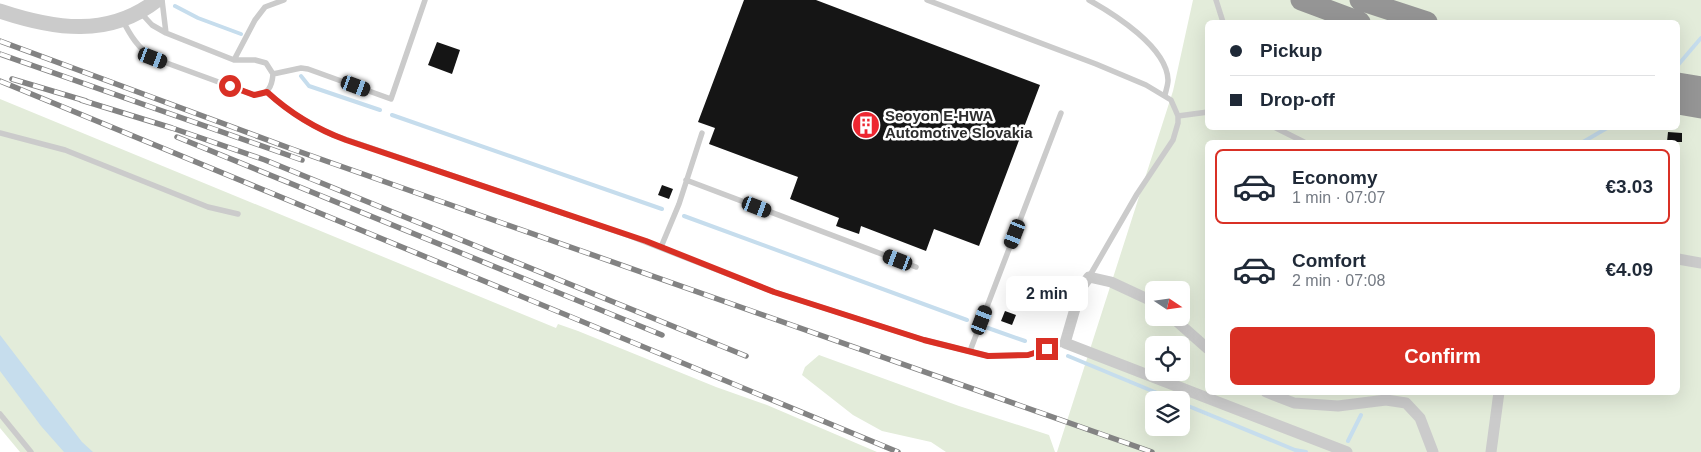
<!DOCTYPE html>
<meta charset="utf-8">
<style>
:root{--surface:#fff;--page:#f2f2f3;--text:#1f2937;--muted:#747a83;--line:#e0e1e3;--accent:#d93025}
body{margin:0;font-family:Arial,sans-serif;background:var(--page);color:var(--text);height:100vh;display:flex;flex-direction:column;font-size:19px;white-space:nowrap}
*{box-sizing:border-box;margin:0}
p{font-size:16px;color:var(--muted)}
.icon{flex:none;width:28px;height:28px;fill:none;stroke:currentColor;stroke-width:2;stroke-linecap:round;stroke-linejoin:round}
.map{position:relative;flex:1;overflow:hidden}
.panel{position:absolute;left:1205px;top:140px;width:475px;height:255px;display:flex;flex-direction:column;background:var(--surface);border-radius:8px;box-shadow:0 5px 20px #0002}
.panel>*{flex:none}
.hud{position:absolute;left:1205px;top:20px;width:475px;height:110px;border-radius:8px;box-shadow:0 5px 20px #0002;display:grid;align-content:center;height:110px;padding:0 25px;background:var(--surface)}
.needle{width:32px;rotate:103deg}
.buttons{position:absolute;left:1145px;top:281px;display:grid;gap:10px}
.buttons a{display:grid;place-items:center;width:45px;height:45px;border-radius:8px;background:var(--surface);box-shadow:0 5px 20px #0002;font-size:25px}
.end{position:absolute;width:22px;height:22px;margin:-11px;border:6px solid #d93025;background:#fff;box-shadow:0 0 0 2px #fff}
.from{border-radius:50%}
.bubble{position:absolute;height:35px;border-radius:8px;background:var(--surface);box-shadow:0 5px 20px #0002;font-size:16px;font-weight:600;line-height:35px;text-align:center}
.car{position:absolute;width:15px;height:30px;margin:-15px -8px;border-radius:6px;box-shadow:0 0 4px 1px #0007;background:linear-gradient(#222 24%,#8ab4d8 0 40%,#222 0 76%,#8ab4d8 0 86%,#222 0)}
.hud b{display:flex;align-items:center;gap:18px;height:48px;font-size:19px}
.hud b+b{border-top:1px solid var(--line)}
.hud i{width:12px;height:12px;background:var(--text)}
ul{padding:9px 0 0;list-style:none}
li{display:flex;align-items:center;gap:15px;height:75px;margin:0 10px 8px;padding:0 15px;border:2px solid transparent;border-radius:8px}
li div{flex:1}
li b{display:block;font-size:19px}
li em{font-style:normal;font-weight:600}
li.current{border-color:var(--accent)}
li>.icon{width:45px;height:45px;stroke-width:1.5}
.action{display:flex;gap:10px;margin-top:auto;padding:10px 25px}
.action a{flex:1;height:58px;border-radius:8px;background:var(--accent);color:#fff;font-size:20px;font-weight:600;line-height:58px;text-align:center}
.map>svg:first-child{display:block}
.green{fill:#e3ecda;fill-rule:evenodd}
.water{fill:#c6dded}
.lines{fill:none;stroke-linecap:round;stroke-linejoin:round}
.stream{stroke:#c6dded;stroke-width:4}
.building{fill:#151515}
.service{stroke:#cbcbcb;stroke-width:5.5}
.minor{stroke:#cbcbcb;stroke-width:11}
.tertiary{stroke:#cbcbcb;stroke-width:15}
.motorway{stroke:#959595;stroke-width:21}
.rail-casing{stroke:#838383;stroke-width:5.5}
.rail{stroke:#fff;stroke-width:4;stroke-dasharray:11;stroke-linecap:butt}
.route{stroke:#d93025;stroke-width:6}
.labels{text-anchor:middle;stroke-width:5;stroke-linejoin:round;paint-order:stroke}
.poi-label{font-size:15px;font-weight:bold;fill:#2e2e2e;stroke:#fff;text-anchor:start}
</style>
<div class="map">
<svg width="1701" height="452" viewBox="0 0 1701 452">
<rect width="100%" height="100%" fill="#fff"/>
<path class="green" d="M1193,0H1701V452H1057L1173,91ZM1208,22H1678V128H1208ZM1208,142H1678V392H1208ZM1154,290H1181V318H1154ZM1154,345H1181V372H1154ZM1154,400H1181V428H1154Z
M0,99L556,328L558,324L578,331L716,387L767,405L877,452H20L0,428Z
M819,355L959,406L1049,435L1055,452H946L931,442L882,431L853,415L802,375L805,367Z"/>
<path class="water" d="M0,335L82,442L93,452H64L41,426L0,371Z"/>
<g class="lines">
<path class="stream" d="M175,6L198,18L241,34
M1678,65L1701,38
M301,76L309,86L380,110
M392,115L662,209
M1583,142L1607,128
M684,216L967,320
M988,328L1025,341
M1068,356L1174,400
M1181,403L1295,450L1306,452
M1348,441L1361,415"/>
</g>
<path class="building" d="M744,0H816L1040,85L979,246L934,229L926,251L861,226L859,234L836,226L839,218L790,199L798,177L709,144L715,128L698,122Z
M437,42L460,50L452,74L428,65Z
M1668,132L1682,133V142H1667Z
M662,185L673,189L669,199L658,195Z
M1005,311L1016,315L1012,325L1001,321Z"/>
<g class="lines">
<path class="service" d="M162,0L166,33
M927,0L1096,64L1146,85L1171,100L1178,116V123L1173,140L1137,194L1089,277
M1089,0C1114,14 1167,47 1168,80C1168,85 1166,90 1165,95
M1216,0L1223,22
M122,19C130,35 138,48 153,58L254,95C268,95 272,87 273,74L266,63L255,60H234L166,33L152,25L141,13
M234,60L255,20L265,7L284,0
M273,74L301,68L308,69L391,99L425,0
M267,92C287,111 308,124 333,135L630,236L774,292L924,340L988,356L1028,355L1065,343
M1178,116L1208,112
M1276,128L1304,142
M0,133L65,150L208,207L238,214
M686,180L916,267
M661,247L679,204L702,133
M970,351L1061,113
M0,414L31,452"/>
<path class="minor" d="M1678,259L1701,263
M1154,302L1111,282L1089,277L1081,288L1065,343L1347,452
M1173,318L1208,349
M1266,392L1294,403L1338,406L1386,400L1406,403L1420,418L1433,452
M1491,452L1499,392"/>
<path class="tertiary" d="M0,11C54,29 109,38 157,0"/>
<path class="motorway" d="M1301,0L1360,22
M1360,0L1427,22
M1678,83L1701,87
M1678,104L1701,108"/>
<g class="rail-casing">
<path id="rail" d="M0,41L292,149L1152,452
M0,54L302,160
M12,79L86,101
M0,81L898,452
M81,100L172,128L265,160L746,356
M177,137L662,335"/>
</g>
<use href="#rail" class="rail"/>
</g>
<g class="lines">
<path class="route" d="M230,86L254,95L267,92C291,114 316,129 346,140L646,241L774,292L924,340L988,356L1028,355L1047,349"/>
</g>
<defs>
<g id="building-disc" transform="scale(1.4375)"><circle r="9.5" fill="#ed2731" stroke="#fff"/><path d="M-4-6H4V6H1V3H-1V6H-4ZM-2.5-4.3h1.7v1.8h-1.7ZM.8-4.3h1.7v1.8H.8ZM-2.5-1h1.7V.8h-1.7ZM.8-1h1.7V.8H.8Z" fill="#fff"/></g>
</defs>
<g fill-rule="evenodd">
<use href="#building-disc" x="866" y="125"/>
</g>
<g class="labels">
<g class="poi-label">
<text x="885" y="121">Seoyon E-HWA<tspan x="885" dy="17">Automotive Slovakia</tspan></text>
</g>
</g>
</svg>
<div class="buttons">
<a><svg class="needle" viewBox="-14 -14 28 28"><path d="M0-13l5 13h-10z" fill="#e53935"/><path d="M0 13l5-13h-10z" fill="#747a83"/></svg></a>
<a><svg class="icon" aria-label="locate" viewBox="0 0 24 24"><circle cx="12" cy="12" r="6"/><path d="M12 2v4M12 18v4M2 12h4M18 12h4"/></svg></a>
<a><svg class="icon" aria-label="layers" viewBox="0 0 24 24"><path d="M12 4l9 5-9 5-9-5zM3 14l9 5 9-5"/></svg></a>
</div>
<i class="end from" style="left:230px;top:86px"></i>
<i class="end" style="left:1047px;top:349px"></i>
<div class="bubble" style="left:1006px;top:276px;width:82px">2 min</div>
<i class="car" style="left:153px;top:58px;rotate:111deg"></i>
<i class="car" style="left:356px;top:86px;rotate:110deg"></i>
<i class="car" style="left:757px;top:207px;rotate:111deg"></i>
<i class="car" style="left:1015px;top:234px;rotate:201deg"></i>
<i class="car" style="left:898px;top:260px;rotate:291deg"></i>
<i class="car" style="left:982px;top:320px;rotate:21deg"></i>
<div class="hud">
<b><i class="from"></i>Pickup</b>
<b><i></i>Drop-off</b>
</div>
<section class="panel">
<ul>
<li class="current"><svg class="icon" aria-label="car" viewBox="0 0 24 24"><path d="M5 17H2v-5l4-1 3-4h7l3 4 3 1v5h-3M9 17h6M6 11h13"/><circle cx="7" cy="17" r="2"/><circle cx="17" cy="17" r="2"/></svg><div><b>Economy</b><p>1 min · 07:07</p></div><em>€3.03</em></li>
<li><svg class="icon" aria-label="car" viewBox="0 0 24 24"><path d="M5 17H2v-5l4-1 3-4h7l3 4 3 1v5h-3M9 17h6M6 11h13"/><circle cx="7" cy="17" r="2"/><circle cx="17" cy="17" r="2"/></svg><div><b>Comfort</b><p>2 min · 07:08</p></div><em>€4.09</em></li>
</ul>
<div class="action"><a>Confirm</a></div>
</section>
</div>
